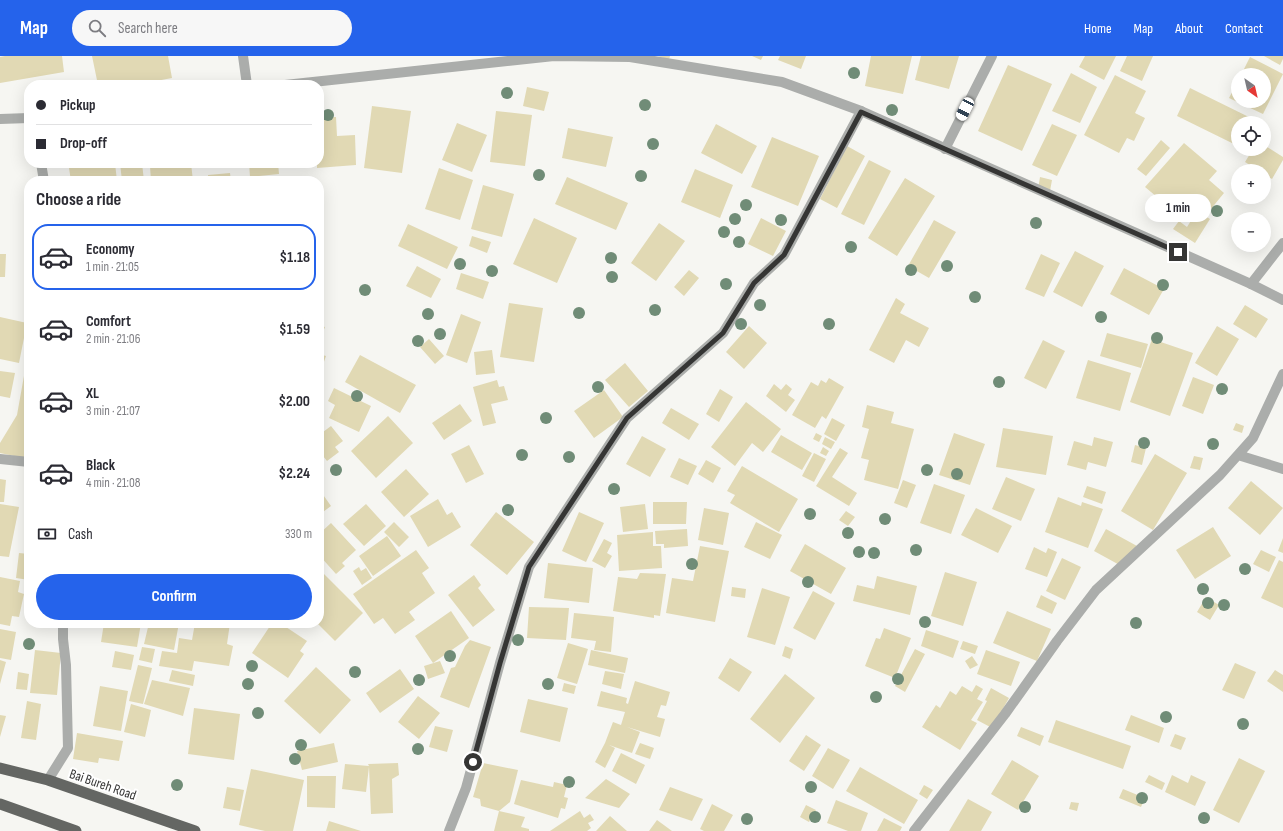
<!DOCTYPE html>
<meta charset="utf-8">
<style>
:root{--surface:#fff;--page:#f7f7f7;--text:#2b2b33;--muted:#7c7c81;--line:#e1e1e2;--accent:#2563eb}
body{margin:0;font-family:"Sofia Sans Condensed",sans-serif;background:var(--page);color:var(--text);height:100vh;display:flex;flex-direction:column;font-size:15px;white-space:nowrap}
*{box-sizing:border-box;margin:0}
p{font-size:13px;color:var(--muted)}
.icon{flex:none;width:22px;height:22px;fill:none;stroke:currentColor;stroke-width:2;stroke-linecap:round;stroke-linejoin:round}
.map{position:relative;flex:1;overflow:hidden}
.panel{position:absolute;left:24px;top:120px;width:300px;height:452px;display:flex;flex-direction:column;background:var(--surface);border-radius:16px;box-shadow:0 4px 16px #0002}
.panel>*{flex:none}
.banner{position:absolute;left:24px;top:24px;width:300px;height:88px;border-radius:16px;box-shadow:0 4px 16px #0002;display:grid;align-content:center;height:88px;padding:0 12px;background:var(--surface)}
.needle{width:26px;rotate:146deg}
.controls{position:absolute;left:1231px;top:12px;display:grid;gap:8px}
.controls a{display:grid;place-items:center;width:40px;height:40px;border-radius:50%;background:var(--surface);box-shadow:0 4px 16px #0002;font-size:20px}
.end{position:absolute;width:18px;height:18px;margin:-9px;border:5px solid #353534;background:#fff;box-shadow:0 0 0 2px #fff}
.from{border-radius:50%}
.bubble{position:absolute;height:28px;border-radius:14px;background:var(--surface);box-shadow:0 4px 16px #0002;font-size:13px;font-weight:700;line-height:28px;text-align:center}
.car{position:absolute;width:12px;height:24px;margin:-12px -6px;border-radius:5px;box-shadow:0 0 3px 1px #0007;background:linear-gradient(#fff 24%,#345 0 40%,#fff 0 76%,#345 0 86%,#fff 0)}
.banner b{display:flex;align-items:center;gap:14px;height:38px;font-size:15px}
.banner b+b{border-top:1px solid var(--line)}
.banner i{width:10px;height:10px;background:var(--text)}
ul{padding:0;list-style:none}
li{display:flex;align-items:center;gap:12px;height:66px;margin:0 8px 6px;padding:0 4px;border:2px solid transparent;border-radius:16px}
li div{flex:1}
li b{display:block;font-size:15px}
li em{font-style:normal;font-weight:700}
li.active{border-color:var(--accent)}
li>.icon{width:36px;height:36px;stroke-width:1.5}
h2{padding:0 12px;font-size:18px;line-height:48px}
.pay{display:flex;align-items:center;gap:10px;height:44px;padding:0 12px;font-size:15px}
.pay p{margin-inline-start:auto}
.primary-button{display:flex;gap:8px;margin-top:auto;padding:8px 12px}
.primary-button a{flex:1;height:46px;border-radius:24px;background:var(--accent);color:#fff;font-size:16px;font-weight:700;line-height:46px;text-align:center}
header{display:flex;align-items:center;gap:24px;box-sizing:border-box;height:56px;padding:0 20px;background:var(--accent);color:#fff}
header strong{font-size:19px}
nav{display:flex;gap:22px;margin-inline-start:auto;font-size:14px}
.search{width:280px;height:36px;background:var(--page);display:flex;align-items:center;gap:10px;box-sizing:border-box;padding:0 14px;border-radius:22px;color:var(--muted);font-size:15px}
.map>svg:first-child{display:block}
.building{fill:#e1d9b4}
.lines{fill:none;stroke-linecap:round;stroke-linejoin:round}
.minor{stroke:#abadab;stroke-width:10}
.tertiary{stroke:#abadab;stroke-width:10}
.trunk{stroke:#646663;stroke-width:11}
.tree{fill:#708c77}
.route{stroke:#353534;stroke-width:5}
.labels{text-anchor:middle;stroke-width:4;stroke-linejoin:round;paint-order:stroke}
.street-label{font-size:14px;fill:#353534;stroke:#fff}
</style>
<header>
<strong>Map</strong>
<div class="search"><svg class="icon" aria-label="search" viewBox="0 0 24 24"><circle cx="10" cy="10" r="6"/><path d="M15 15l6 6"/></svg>Search here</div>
<nav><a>Home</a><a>Map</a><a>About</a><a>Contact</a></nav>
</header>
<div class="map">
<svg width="1283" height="775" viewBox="0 0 1283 775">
<rect width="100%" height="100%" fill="#f6f6f2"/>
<path class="building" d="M5,0H62L64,16L0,27V1Z
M92,0H168L172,22L135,29H98Z
M658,0H670L669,4Z
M752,0H763L761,4Z
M780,0H806L801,13L778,4Z
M871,0H912L903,38L865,30Z
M921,0H959L949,33L915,24Z
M1085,0H1116L1104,24L1079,11Z
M1127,0H1153L1142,25L1120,15Z
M1264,0H1283V3L1280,9Z
M1250,1L1283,18L1263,58L1229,42L1238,25V45H1264V19H1241Z
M1008,9L1052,28L1022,95L978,75Z
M1071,17L1097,31L1080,67L1052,55Z
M1115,19L1146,35L1135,57L1145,62L1134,85L1127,82L1119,97L1084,79Z
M527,31L549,36L544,55L523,50Z
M1190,32L1257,65L1255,67H1238V90L1177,60Z
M372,50L411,55L402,117L364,112Z
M496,55L532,59L525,110L490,106Z
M336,61L337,80L355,79L356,109L317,112V107H319V62Z
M457,67L487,79L472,116L442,104Z
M716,68L757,90L742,118L701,97Z
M1052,68L1077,79L1057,120L1032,109Z
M568,72L613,81L606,111L562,102Z
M772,81L819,100L798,150L751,131Z
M1161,84L1170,92L1146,120L1137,113Z
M1184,87L1217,115L1209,124L1224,137L1206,159L1187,142L1175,156L1145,131Z
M1264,89L1283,101V104L1272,123L1264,118V115H1259L1245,106L1253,93H1264Z
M847,90L865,100L837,152L820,143Z
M869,104L891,115L864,169L841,158Z
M115,107L117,125H71L69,112Z
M120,107H142L144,125H122Z
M176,107H191L193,125H151L150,110Z
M249,107H278L279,118L250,121Z
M439,112L473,124L460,164L425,153Z
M695,113L733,129L720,162L681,146Z
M230,117L231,125H208V119Z
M567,121L628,147L616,174L555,148Z
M1040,121L1052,124L1050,135L1038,133Z
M905,122L935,140L897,200L868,182Z
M483,129L514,138L502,181L471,173Z
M1197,155L1210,163L1195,187L1173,173L1179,165L1187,171Z
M534,162L577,182L557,227L513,208Z
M761,162L786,175L773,200L748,188Z
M934,164L956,176L929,222L908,210Z
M659,167L685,185L656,225L631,207Z
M408,168L458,191L447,213L398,190Z
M472,180L491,186L487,197L469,190Z
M1075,195L1104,210L1082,251L1053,236Z
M0,198H6L5,221H0Z
M1041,198L1060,207L1044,241L1025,233Z
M417,210L441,223L431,242L406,230Z
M1124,212L1164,233L1149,259L1110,238Z
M689,214L699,222L684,240L674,231Z
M461,217L489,226L483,243L456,233Z
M896,242L905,248L900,257L929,272L919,291L906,284L894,307L869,294Z
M509,247L543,252L534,306L500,301Z
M1245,249L1268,263L1256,282L1233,268Z
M461,258L481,266L467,307L446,299Z
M0,261L27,267L19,307L0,303Z
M319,269L325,271L319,286Z
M749,270L767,287L744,313L726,296Z
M1217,270L1239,283L1217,320L1195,307Z
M1107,277L1148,288L1141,312L1100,300Z
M429,283L444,300L435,308L420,291Z
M1152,283L1193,297L1170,360L1130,346Z
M1043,284L1065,295L1046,333L1024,322Z
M492,294L495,317L476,319L474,296Z
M319,298L326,300L319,320Z
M360,299L416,329L400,357L345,326Z
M27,303L29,304V403L0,397V387L17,359Z
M1088,304L1131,317L1120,355L1076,342Z
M625,307L648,335L629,351L605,324Z
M0,315L15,317L10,342L0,340Z
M1193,321L1214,329L1203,358L1182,350Z
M829,322L844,331L826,363L822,360L815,372L792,359L811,326L818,330L821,324L826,327Z
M497,324L499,331L504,330L508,344L491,348L496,367L483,370L473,331Z
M774,328L781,334L786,328L792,333L788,339L795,344L786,356L766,340Z
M334,332L371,350L359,376L329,362L335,349L328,345Z
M720,333L733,341L719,366L706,358Z
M604,334L623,361L594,382L574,355Z
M746,346L781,373L763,396L752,387L735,410L711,391Z
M460,348L472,365L444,384L432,367Z
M867,349L894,356L891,367L914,373L898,433L864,424L869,404L861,402L869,373L862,371Z
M671,352L699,368L689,384L662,367Z
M388,360L413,387L376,422L351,395Z
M832,362L845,369L836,385L824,378Z
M1236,367L1244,370L1242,377L1233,374Z
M331,370L343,385L335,391L339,396L327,405L319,395V379Z
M1003,372L1053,380L1046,419L996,411Z
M816,377L822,380L819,386L813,383Z
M954,377L985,388L970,429L939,419Z
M781,379L812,397L802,414L771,396Z
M642,380L666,393L650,421L626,408Z
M825,381L835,386L831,393L822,388Z
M1094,381L1113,386L1106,411L1088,406L1086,414L1067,409L1074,385L1092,390Z
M469,389L484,418L466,427L451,398Z
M1135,389L1146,392L1142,409L1131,406Z
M823,391L829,395L826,400L820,397Z
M840,392L848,397L832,421L857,437L849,450L816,430Z
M814,397L826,403L814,426L802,420Z
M1155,398L1187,417L1153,474L1121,455Z
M1194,400L1203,402L1200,414L1190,412Z
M679,402L697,410L688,429L670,421Z
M706,404L721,412L713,427L698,418Z
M742,410L798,443L779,476L730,447L735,439L727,435Z
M406,413L429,438L404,461L381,436Z
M1006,421L1035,433L1021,465L992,453Z
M0,423L6,424L4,446H0Z
M903,424L916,429L907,452L894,447Z
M1251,425L1283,452L1260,479L1228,452Z
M934,428L965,439L951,478L920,467Z
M1087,430L1106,436L1102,448L1083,441Z
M319,433L331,450L319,459Z
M1058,441L1081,450L1082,446L1103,453L1088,492L1045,476Z
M438,443L447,459L452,456L461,471L428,491L410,460Z
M653,446H687L686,468H653Z
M0,448L19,451L9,501L0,500Z
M366,448L386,470L364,490L343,468Z
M645,448L648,473L623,476L620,451Z
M704,452L729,457L723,489L698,484Z
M976,452L1012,470L998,497L961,479Z
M846,455L855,461L848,470L839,464Z
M496,456L534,486L507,519L470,489Z
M579,456L604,467L586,506L562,495Z
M394,466L409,481L399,491L384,476Z
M756,466L782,479L770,503L744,491Z
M331,467L356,494L342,507L345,510L336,518L319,499V478Z
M1213,471L1231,500L1195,523L1176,494Z
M687,473L688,490L664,492V488H656L655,475Z
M1106,473L1137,490L1125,512L1094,495Z
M653,476V490H661L662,512L619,515L617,479Z
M387,480L401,500L373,520L359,500Z
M1283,482V497L1278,495Z
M604,483L612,487L607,497L612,500L605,512L592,505Z
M805,488L846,512L831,538L790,515Z
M700,490L729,495L715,566L666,557L672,522L693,525Z
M1034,491L1046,497L1048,492L1057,496L1047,521L1025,513Z
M416,494L429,512L422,517L435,537L409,556L415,564L395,578L383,562L374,568L353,538Z
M1261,494L1276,501L1269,516L1253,508Z
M19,497L29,498V524L16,522Z
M1062,502L1081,511L1065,544L1046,535Z
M1279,504L1283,506V552L1261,542Z
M548,507L593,512L589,547L544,542Z
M359,511L361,515L366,512L372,522L362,529L353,515Z
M319,513L363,557L335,585L317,567H319Z
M945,516L977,526L963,570L931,560Z
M640,517L666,518L660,560L654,559V562L613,555L618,521L637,523Z
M474,519L481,529L478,532L495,554L473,571L448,539Z
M877,520L917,530L910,559L853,545L857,529L874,533Z
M0,521L20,525L18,536L24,538L19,561L12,560L10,570L0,568Z
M732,531L746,533L745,542L731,540Z
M762,532L790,541L775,589L747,581Z
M813,535L835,547L815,584L793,572Z
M1041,539L1057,547L1052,558L1036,551Z
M1206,541L1219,549L1210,564L1197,556Z
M529,551L569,552L566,584L527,582Z
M451,555L469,582L433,607L415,580Z
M1007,555L1051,573L1037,605L993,587Z
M574,557L614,561L611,596L594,594L596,585L571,582Z
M82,567H103L102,570L82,569Z
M104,567H141L137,591L101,586Z
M149,567H179L174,594L144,588Z
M195,567H230L227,588L233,590L229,610L194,605L192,615L159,610L162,595L177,597L179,582L192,584Z
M272,567H280L307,585L300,595L304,598L288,622L252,597Z
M884,572L911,582L895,622L865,610L876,582L880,583Z
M0,573L16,576L11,604L0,602Z
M926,574L959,585L953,602L921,590Z
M470,584L491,591L469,652L440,641L451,612L455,611L465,590Z
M963,585L978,590L975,598L960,593Z
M568,587L588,593L577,628L557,622Z
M785,590L793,593L790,603L782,600Z
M142,591L155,593L152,607L139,604Z
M915,593L925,598L905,636L895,630Z
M35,594L61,597L57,639L30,637Z
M591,594L628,602L625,617L588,609Z
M986,594L1020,606L1011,630L977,618Z
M115,595L134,599L131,614L112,611Z
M972,600L978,609L970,613L965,605Z
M730,602L752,616L739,636L718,622Z
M0,604L6,606L0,628Z
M440,605L445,617L428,623L424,610Z
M1235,607L1256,616L1244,643L1222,634Z
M138,609L152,612L143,648L129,645Z
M316,611L351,644L320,678L284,645Z
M400,613L414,633L380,657L366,637Z
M172,614L195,619L193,630L169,625Z
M1275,614L1283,619V636L1267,625Z
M605,615L624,618L621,633L602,628Z
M18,616L29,618L27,634L16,633Z
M785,618L815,642L780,687L750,663Z
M152,624L190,632L183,660L144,648Z
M635,625L670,636L666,650L661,649L657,661L665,663L660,681L627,671L640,676L632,697L609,689L615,692L605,712L595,706L605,687L613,666L621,669L625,656L597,650L601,635L627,642L626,647L628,648Z
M564,627L576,630L574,638L562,635Z
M976,629L983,633L977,643L983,646L971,664L977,667L960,694L922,671L936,649L940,652L950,635L956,639L962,630L972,636Z
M100,630L128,635L121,675L93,670Z
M991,632L1009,642L992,672L977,664L987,645L985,644Z
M418,640L440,657L419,683L398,666Z
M528,643L568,652L560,686L520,676Z
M27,645L41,648L36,684L21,682Z
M131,648L151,654L145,681L124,676Z
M194,652L240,658L234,704L188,698Z
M0,659L6,660L0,681Z
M1131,659L1164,672L1159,687L1125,674Z
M1056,664L1131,690L1123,713L1048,686Z
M435,670L453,674L447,696L429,691Z
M1021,671L1044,680L1040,690L1017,680Z
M77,677L123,685L119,705L99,702L98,707L73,703Z
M1175,678L1186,682L1181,694L1170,690Z
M806,679L821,689L804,715L789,705Z
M334,687L338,706L302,714L297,695Z
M640,687L654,692L650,703L635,698Z
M828,692L850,704L833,733L812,720Z
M621,697L645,709L636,728L612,715Z
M1239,702L1265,715L1239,767L1213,754Z
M1012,704L1039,720L1018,754L991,738Z
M398,707L399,719L392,723L393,757L371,758L369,711L366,736L342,733L345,708L369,710L368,708Z
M483,707L518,714L510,746L499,755L481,750L480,743L473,741Z
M860,711L918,744L904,768L846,735Z
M251,713L304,724L293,775H265L239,769Z
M1149,719L1165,727L1162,734L1145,726Z
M1172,719L1188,727L1191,719L1206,726L1195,750L1165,736Z
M307,720H336L335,752L307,751Z
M606,723L630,738L619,752L585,742Z
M521,724L553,731L554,726L567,729L564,741L568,742L565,753L561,752L558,762L514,748Z
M924,729L933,734L927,743L919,738Z
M227,731L244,734L240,755L223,752Z
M670,731L703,743L692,765L659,754Z
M1123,733L1145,742L1141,751L1119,742Z
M968,743L992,756L981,775H949Z
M836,744L868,757L861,775H848L827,767Z
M1071,746L1079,747L1077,755L1069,753Z
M712,748L733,759L724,775H704L700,773Z
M806,749L816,754L809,766L800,761Z
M499,755L525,761L521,771L529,773V775H494Z
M580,755L584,762L590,758L594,764L588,767L591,772L587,775H550Z
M610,760L627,775H596Z
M884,762L902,771L900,775H877Z
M657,764L672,775H649Z
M329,765L361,775H326Z"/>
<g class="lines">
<path class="minor" d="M243,0L247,29
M945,93L992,0
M41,107L44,125
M1251,228L1283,187
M1238,399L1283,413
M0,403L29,406
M48,724L68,692L66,609L63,583V567
M449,775L466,732L500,607L529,511L627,362L723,277L754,227L784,199L861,55
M914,775L1005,658L1057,585L1096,534L1220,419L1253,382L1283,318"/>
<path class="tertiary" d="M285,29L554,0L630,1L782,26L861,55L1251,228L1283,244
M0,63L29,62"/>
<path class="trunk" d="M0,712L48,724L195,775
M0,748L76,775"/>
</g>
<g class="tree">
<circle cx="854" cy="17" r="6"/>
<circle cx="507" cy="37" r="6"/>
<circle cx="645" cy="49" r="6"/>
<circle cx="892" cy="54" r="6"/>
<circle cx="328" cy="59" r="6"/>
<circle cx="653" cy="88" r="6"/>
<circle cx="539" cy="119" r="6"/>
<circle cx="641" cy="120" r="6"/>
<circle cx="746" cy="149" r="6"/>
<circle cx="1217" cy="155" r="6"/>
<circle cx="735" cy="163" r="6"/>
<circle cx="781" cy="164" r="6"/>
<circle cx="1036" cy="167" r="6"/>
<circle cx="724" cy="176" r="6"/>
<circle cx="739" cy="186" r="6"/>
<circle cx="851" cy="191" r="6"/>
<circle cx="611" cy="202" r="6"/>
<circle cx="460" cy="208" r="6"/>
<circle cx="947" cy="210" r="6"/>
<circle cx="911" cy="214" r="6"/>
<circle cx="492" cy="215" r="6"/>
<circle cx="612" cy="221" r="6"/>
<circle cx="726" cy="228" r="6"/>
<circle cx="1163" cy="229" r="6"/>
<circle cx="365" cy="234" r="6"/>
<circle cx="975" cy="241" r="6"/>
<circle cx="760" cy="249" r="6"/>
<circle cx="655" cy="254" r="6"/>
<circle cx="579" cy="257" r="6"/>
<circle cx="428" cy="258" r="6"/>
<circle cx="1101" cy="261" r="6"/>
<circle cx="741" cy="268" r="6"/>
<circle cx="829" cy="268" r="6"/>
<circle cx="440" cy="278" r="6"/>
<circle cx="1157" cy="282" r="6"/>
<circle cx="418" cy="285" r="6"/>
<circle cx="999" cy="326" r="6"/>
<circle cx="598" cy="331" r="6"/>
<circle cx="1222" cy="333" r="6"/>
<circle cx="357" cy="340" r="6"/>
<circle cx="546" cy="362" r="6"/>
<circle cx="1144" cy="387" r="6"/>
<circle cx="1213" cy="388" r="6"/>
<circle cx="522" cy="399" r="6"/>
<circle cx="569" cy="401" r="6"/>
<circle cx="336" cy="414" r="6"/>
<circle cx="927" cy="414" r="6"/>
<circle cx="957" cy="418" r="6"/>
<circle cx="614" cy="433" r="6"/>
<circle cx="508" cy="454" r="6"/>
<circle cx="810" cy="458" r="6"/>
<circle cx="885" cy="463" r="6"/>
<circle cx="848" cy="477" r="6"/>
<circle cx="916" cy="494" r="6"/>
<circle cx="859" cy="496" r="6"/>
<circle cx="874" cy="497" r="6"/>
<circle cx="692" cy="508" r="6"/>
<circle cx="1245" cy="513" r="6"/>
<circle cx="808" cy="526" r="6"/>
<circle cx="1203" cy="533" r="6"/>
<circle cx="1208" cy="547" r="6"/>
<circle cx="1224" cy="549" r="6"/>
<circle cx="925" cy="566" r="6"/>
<circle cx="1136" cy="567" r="6"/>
<circle cx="518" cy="584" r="6"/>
<circle cx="29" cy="588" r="6"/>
<circle cx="450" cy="600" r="6"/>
<circle cx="252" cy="610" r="6"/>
<circle cx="355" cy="616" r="6"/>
<circle cx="898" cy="623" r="6"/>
<circle cx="419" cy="624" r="6"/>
<circle cx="248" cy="628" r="6"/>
<circle cx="548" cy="628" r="6"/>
<circle cx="876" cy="641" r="6"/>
<circle cx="258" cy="657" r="6"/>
<circle cx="1166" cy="661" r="6"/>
<circle cx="1243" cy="668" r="6"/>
<circle cx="301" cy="689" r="6"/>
<circle cx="418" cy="693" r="6"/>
<circle cx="295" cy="703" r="6"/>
<circle cx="569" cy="726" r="6"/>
<circle cx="177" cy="729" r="6"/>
<circle cx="811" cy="731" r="6"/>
<circle cx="1142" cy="742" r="6"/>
<circle cx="1025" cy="751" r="6"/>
<circle cx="815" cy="761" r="6"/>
<circle cx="1204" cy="762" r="6"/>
<circle cx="747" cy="763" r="6"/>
</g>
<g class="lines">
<path class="route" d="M473,706L500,607L529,511L627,362L723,277L754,227L784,199L861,56L1178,196"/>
</g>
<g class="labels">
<g class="street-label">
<text transform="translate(103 728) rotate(19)" y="5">Bai Bureh Road</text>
</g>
</g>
</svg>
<div class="controls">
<a><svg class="needle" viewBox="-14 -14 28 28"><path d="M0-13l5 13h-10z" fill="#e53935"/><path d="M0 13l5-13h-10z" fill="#7c7c81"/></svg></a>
<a><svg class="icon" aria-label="locate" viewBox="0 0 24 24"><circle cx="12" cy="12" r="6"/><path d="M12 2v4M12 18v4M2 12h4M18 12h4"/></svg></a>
<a>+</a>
<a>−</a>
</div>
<i class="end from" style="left:473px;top:706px"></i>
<i class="end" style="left:1178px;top:196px"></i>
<div class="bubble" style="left:1145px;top:138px;width:66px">1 min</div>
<i class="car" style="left:965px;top:53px;rotate:207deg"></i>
<div class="banner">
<b><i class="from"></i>Pickup</b>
<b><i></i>Drop-off</b>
</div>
<section class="panel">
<h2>Choose a ride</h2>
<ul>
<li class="active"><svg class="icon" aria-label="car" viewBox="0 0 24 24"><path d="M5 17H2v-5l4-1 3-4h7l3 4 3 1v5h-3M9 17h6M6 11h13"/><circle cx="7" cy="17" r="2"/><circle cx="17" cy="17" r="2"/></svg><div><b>Economy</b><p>1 min · 21:05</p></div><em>$1.18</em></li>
<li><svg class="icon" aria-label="car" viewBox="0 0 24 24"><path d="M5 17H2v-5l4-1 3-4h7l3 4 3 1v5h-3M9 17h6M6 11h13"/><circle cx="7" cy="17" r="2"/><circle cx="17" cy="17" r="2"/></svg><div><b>Comfort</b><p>2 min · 21:06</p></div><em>$1.59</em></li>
<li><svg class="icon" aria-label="car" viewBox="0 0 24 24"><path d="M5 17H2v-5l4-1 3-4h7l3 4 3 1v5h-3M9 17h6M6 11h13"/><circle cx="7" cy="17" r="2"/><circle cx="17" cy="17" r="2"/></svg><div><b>XL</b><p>3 min · 21:07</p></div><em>$2.00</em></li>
<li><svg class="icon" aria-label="car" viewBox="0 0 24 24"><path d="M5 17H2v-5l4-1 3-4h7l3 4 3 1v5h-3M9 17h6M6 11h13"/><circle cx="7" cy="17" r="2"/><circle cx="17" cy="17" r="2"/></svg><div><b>Black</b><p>4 min · 21:08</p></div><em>$2.24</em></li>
</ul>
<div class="pay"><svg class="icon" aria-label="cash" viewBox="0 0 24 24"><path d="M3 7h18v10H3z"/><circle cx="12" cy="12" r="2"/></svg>Cash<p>330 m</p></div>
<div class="primary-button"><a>Confirm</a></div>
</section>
</div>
